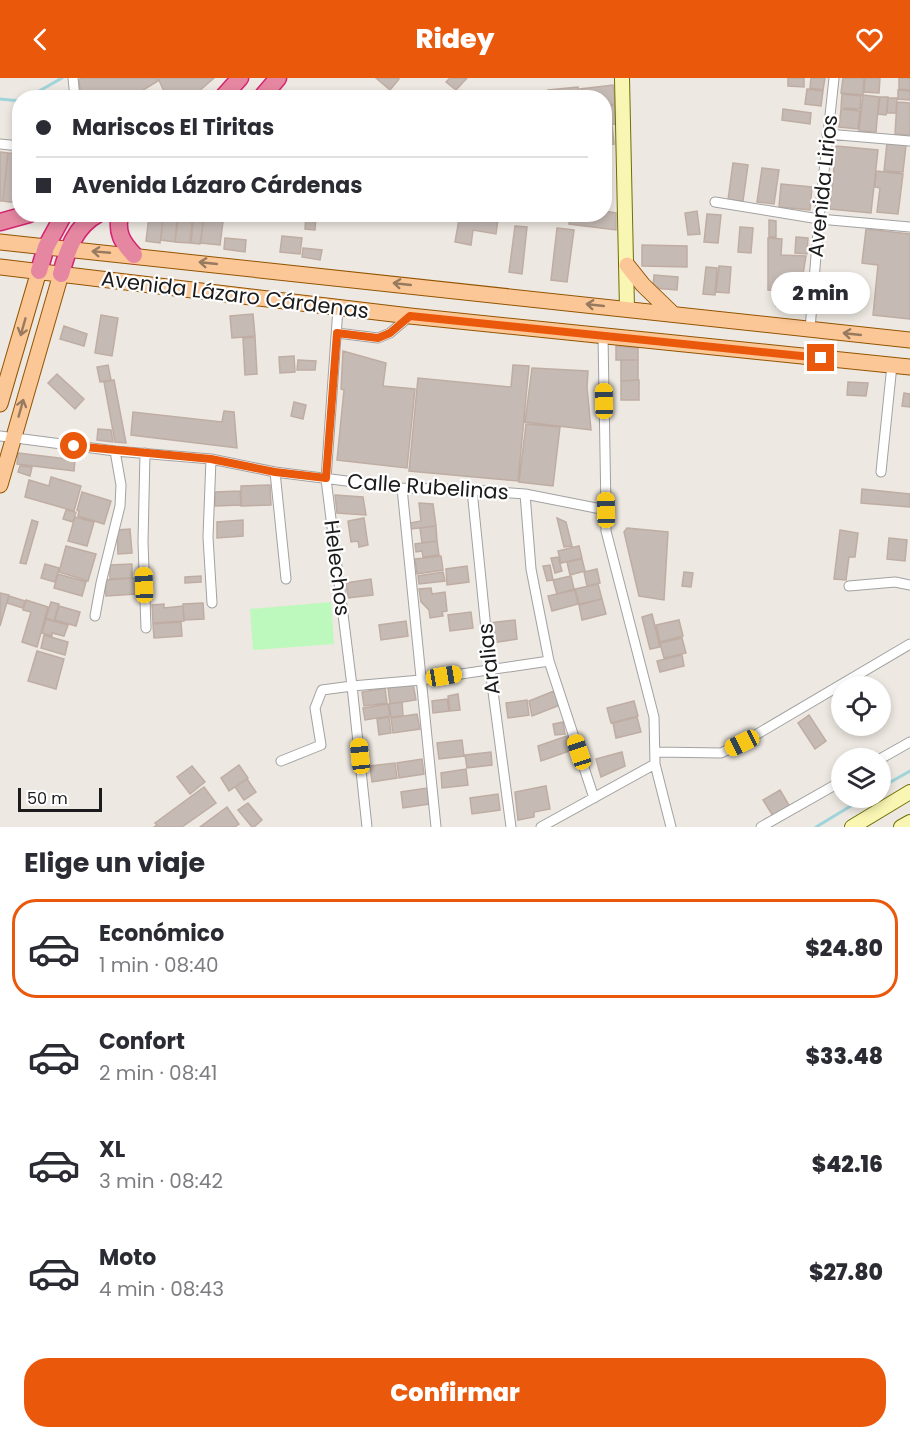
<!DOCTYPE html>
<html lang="es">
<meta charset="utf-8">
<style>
:root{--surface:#fff;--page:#f2f2f3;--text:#2b2b33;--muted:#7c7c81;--line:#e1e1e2;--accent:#ea580c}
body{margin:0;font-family:Poppins,sans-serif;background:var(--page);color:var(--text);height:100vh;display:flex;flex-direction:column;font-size:22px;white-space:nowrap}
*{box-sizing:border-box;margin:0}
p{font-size:20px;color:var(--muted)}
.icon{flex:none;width:33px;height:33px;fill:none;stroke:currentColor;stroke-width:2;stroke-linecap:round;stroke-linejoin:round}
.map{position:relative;height:749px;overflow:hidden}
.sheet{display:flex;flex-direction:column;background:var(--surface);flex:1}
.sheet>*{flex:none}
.guide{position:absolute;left:12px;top:12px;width:600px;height:132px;border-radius:24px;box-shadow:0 3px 9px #0003;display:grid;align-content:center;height:132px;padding:0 24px;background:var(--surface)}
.controls{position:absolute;left:831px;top:598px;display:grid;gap:12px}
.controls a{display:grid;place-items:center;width:60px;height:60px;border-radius:50%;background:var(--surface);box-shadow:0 3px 9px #0003;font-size:30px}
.scale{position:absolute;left:18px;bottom:15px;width:84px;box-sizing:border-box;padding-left:6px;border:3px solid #1b1b1b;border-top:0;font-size:16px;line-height:21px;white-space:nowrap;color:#1b1b1b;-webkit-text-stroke:4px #fff;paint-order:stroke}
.end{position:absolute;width:27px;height:27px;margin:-14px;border:8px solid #ea580c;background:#fff;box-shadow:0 0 0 3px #fff}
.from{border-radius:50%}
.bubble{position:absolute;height:42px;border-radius:21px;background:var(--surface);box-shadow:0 3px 9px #0003;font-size:20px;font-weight:800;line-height:42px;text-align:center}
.car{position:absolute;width:18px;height:36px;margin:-18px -9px;border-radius:8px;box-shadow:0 0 4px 2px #0007;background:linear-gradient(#f5c518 24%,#345 0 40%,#f5c518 0 76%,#345 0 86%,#f5c518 0)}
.guide b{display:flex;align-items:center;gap:21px;height:57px;font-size:22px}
.guide b+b{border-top:2px solid var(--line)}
.guide i{width:15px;height:15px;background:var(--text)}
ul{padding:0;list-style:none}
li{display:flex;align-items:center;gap:18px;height:99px;margin:0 12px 9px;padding:0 12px;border:3px solid transparent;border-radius:24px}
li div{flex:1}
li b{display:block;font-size:22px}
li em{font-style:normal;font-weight:800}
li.selected{border-color:var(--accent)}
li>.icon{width:54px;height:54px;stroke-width:1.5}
h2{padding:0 24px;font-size:27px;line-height:72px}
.action{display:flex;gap:12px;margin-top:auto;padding:12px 24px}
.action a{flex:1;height:69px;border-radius:24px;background:var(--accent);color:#fff;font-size:24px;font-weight:800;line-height:69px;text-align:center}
header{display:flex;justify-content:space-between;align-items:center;height:78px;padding:0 24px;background:var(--accent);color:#fff;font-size:27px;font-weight:800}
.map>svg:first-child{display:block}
.park{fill:#bdf9bc}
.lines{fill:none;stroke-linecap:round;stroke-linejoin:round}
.stream{stroke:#a0d4db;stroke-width:3}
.building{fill:#c5bab4;stroke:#bfada3;stroke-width:1.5}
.street-casing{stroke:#a2a2a2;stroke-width:11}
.secondary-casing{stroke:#6f7004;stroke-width:16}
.primary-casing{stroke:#935400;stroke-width:17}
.highway-casing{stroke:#d62371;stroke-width:19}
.street{stroke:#fff;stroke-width:9}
.secondary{stroke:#f9f6b3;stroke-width:14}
.primary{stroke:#fcc797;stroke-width:15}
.highway{stroke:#e687a2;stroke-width:16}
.oneway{stroke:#977a5f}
.route{stroke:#ea580c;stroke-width:8}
.labels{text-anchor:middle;stroke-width:4.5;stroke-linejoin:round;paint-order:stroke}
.street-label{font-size:21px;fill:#1b1b1b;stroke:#fff}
</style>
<header><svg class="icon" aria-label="back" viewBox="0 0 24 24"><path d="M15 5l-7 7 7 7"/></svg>Ridey<svg class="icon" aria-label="heart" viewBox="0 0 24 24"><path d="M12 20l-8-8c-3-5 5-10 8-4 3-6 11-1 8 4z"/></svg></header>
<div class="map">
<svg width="910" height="749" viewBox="0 0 910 749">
<rect width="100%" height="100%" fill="#ede8e1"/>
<path class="park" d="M331,524L334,566L253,572L250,531Z"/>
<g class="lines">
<path class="stream" d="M27,20L62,0
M0,21L20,23
M880,710L910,693
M816,749L864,720"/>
</g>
<path class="building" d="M81,0H156L158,3L130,20H81L79,2Z
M158,0H214L191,20H167Z
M376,0H397L399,1L390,12Z
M450,0H467L456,12L446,4Z
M788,0H804V9L788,8Z
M811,0H825L823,12L810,10Z
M843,0H864L863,17L841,15Z
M865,0H880L879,15L864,14Z
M899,0H910V12L899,11Z
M613,7L615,26L604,27V20H581L580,11Z
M578,9L579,20H549L548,12Z
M807,11L823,13L821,28L805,26Z
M898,12L910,13V22L898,21Z
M842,16L861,18L860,31L841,30Z
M863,17L879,19L876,54L859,53Z
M880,19H888L886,37L878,36Z
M888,20H897L896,35H887Z
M897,24L910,25V57L895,56Z
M615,27L616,46L604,47V28Z
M783,31L811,35L810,46L782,42Z
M841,31L860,33L858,51L839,49Z
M612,47L614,66L604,67V48Z
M887,65L906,67L903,94L884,93Z
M836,68L878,72L871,135L830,131Z
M0,74L8,75L3,123H0Z
M8,75L20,76V119L17,125L3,123Z
M733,85L748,87L743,123L728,122Z
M762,90L779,92L774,126L757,124Z
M876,93L903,96L898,136L877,134L880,110L875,109Z
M781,106L812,109L810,132L779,129Z
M604,133L616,135V152L569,146L570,136H604Z
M697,133L700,156L688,157L685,135Z
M204,136H224L220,167L201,165Z
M306,136H316L315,152L305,151Z
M460,136L498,141L496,156L473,152L471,167L455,164Z
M707,136L721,137L718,165L704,164Z
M149,138L163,140L160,165L146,163Z
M163,141L177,142L175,164L161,162Z
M178,142L192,144L190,165L175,164Z
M769,142L776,143V159H769Z
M193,143L203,144L200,166L191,165Z
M515,148L527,149L522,196L509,194Z
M740,149L753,150L751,175L738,174Z
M557,150L574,152L567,204L551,202Z
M866,151L910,156V241L873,237L878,187L862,185Z
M282,158L302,160L300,176L280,174Z
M796,159L808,160L807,176L795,175Z
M225,160L246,162L245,174L224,171Z
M768,160L782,161L781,177L806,178L800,215L768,212Z
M642,167L687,168V189L642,188Z
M303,170L322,172L320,182L302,179Z
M719,188L731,189L729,215L716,214Z
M706,189L717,190L715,217L703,216Z
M654,197L678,199L677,212L653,210Z
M778,214L800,217L798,231L776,228Z
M253,236L255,258L232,260L230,238Z
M101,237L118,240L112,278L95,275Z
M64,248L87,256L84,268L60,261Z
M255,259L257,296L245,297L243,260Z
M616,268L638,270V282H616Z
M343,273L386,285L383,308L415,311L407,390L337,382L344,312L341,311Z
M294,278L295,294L280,295L279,279Z
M298,282L316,283L315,292H297Z
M621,282H638V302L621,303Z
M108,287L111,302L100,304L97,289Z
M513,287L529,288L518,403L409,393L418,300L511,309Z
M532,290L588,293L587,309L591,352L525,344Z
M57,296L84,321L75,331L48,305Z
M114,302L126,365L115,364L104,304Z
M639,302V322H621V303Z
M848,304L868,305L866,318L847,317Z
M904,315L910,316V329L902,328Z
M294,324L306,327L303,341L291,338Z
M224,333L234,334L237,370L131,357L133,334L222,344Z
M526,346L560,349L553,408L519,404Z
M98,351L111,352L113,364L97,362Z
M18,375L75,382L74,393L17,386Z
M20,388L32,389L30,398L18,394Z
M51,399L81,408L74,433L25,419L29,402L49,408Z
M270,407L271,427L241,428V408Z
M862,411L910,416V429L861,425Z
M240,413L241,427L215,428V414Z
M82,414L111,423L104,446L78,438L79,433L77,432Z
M335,417L363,419L366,437L337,435Z
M419,425L433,426L436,448L411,451L410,445L421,443Z
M66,432L76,434L73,444L63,441Z
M75,439L94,444L87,468L68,463Z
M364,440L368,467L359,469L358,463L351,464L348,443Z
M557,440L566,444L572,468L564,469Z
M32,442L38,444L26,486L20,485Z
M243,442V458L217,460V444Z
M436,448L437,463L422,465L420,450Z
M627,450L668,454L664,522L639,518L624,454Z
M130,451L132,475L118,476L117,452Z
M840,452L858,455L855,479H849L846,502L834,501Z
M889,460L907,462L905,483L887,481Z
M437,463L439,477L423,479L422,473L416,474L415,466Z
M66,468L96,476L88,503L59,494Z
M579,468L582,480L561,485L558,473Z
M441,478L443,492L417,496L415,481Z
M558,479L562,493L555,495L551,480Z
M582,481L585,493L570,497L567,484Z
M45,486L59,490L55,504L41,500Z
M132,486V500L110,501V487Z
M550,487L553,502L547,503L543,488Z
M467,488L469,504L447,507L446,491Z
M597,491L600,505L587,508L584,494Z
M443,494L445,503L419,506L418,498Z
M684,494L693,495L691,509L682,508Z
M58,496L86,504L82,518L54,510Z
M201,498V504L185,505V499Z
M571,498L574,511L557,516L553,502Z
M135,500L136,516L106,518L105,502Z
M371,501L373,517L348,520L346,505Z
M598,506L602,521L579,526L575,511Z
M431,510L432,516L445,514L447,533L442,534L443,538L430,540L429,532L421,524L419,511Z
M575,512L578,526L552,533L548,518Z
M0,515L9,517L0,548Z
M9,518L25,523L23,530L7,525Z
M602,521L606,536L582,542L579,527Z
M26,522L48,529L37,569L22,564L31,534L23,532Z
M51,524L59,526L54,543L46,540Z
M203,525L204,541L184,542L183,526Z
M164,526V530L183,528L184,543L153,545L152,527Z
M59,528L80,534L76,548L55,542Z
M471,534L473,550L450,553L448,537Z
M652,536L660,569L650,571L642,539Z
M46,541L68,547L64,558L52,555V558L42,555Z
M515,542L517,561L492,565L489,545Z
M679,542L683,558L660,564L656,547Z
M406,543L408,558L381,562L379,547Z
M181,544L182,558L154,560L153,546Z
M44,557L68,564L65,577L41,570Z
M682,560L686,575L664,580L660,565Z
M37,573L64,581L56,611L28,603Z
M682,577L684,588L660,594L657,583Z
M413,606L416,622L390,626L388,610Z
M385,610L387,625L364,628L362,614Z
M554,613L560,627L532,638L529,623Z
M458,616L460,632L450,633L448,618Z
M447,621L449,633L433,635L432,623Z
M527,622L529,637L508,640L506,625Z
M634,623L638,638L611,645L607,630Z
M402,624L403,638L391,639L389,626Z
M388,626L390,638L365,642L363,630Z
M417,636L420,651L393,655L391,640Z
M809,637L826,663L815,671L798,645Z
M389,639L391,655L379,657L377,641Z
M637,639L641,654L616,660L613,645Z
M563,644L565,656L555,657L553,646Z
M567,658L572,672L541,683L538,668Z
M462,662L464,678L439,681L437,665Z
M491,674L492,687L467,690L465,677Z
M622,674L625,688L601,699L596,681Z
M422,681L424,696L399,700L397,685Z
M395,685L397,700L372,704L370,688Z
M239,687L248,700L229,713L221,700Z
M192,688L205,704L190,716L177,699Z
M466,691L468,707L442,710L441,695Z
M247,701L256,714L244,722L235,709Z
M546,708L550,731L534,734V739L518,742L515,714Z
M204,709L216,725L182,749H154L157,747L155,745Z
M427,710L429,726L403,730L401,714Z
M780,712L790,729L773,738L763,722Z
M498,716L500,732L472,736L470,720Z
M248,725L262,742L254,749H252L238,732Z
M227,729L239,746L235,749H200Z"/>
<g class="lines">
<g class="street-casing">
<path id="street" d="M73,0L75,20
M827,56L910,63
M0,66L20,68
M715,124L819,141L910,149
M338,230L326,401L352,608L367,749
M810,251L819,141L834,0
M337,255L378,260L390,255L410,238
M603,258L606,432
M0,358L115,373L211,381L275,394L402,410L472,412L525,416L606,432V453L654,639L655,686L671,749
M145,375L143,464L146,550
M211,381L208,459L212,525
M275,394L286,501
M881,394L892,287
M402,410L436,749
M472,412L490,591L511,749
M525,416L531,491L549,583L594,720
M849,508L895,504L910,507
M95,538L101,505L120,428L121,407L115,373
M656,674L721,675L742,665L910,566
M880,681L910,664
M281,683L321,667L315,630L322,612L352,608L421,602L549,583
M541,749L655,686
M761,749L842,703"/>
</g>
<g class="secondary-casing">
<path id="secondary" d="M622,0L627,231
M852,749L910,714
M901,749L910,744"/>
</g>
<g class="primary-casing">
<path id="primary" d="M0,164L910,262
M627,187L643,207L673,236
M0,189L410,238L910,289
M0,326L39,193
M0,407L61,196"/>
</g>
<g class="highway-casing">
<path id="highway" d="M222,20L240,0
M261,20L278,0
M120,136C116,155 122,164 134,177
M0,144L29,136
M39,193L46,169L64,136
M61,196C67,173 75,148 98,136"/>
</g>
<use href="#street" class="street"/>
<use href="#secondary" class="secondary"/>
<use href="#primary" class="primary"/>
<use href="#highway" class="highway"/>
</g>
<defs><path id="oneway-shaft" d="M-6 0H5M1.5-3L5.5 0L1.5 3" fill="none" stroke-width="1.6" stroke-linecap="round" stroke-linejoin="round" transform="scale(1.5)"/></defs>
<g class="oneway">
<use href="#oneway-shaft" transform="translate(101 174) rotate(-175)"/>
<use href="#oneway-shaft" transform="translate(208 185) rotate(-174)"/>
<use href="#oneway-shaft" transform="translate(402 206) rotate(-174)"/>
<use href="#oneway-shaft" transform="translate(595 227) rotate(-174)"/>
<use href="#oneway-shaft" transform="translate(23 249) rotate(106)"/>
<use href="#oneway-shaft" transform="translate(852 256) rotate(-174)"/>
<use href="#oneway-shaft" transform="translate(21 330) rotate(-74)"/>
</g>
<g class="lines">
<path class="route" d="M74,368L211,381L275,394L326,400L337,255L378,260L390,255L410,238L821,280"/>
</g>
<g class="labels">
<g class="street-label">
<text transform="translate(823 108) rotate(-84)" y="7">Avenida Lirios</text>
<text transform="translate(235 217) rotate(7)" y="7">Avenida Lázaro Cárdenas</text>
<text transform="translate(428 409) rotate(4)" y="7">Calle Rubelinas</text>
<text transform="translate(337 490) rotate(83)" y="7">Helechos</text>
<text transform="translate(489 581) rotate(-96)" y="7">Aralias</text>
</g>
</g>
</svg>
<div class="controls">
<a><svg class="icon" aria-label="locate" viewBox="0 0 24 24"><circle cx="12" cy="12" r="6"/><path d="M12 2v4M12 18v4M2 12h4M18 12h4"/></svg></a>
<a><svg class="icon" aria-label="layers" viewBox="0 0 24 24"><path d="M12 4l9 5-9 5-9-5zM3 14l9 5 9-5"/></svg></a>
</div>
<div class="scale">50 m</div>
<i class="end from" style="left:74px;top:368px"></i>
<i class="end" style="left:821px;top:280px"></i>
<div class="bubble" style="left:771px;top:194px;width:99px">2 min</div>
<i class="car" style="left:604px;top:323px;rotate:359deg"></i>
<i class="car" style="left:606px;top:432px;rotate:359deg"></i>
<i class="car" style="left:144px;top:507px;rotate:358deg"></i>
<i class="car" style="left:444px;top:598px;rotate:81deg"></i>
<i class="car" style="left:742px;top:665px;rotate:244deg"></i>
<i class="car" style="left:579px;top:674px;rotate:342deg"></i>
<i class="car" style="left:360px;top:678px;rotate:354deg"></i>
<div class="guide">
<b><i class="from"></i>Mariscos El Tiritas</b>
<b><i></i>Avenida Lázaro Cárdenas</b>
</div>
</div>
<section class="sheet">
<h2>Elige un viaje</h2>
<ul>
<li class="selected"><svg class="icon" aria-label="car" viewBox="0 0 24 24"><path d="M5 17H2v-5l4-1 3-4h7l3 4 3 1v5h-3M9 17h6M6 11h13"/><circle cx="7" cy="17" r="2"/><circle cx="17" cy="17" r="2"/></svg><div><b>Económico</b><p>1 min · 08:40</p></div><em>$24.80</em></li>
<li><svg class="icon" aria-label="car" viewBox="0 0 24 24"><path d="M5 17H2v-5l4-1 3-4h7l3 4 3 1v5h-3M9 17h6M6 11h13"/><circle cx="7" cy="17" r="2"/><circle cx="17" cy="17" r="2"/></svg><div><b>Confort</b><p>2 min · 08:41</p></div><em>$33.48</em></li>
<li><svg class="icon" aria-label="car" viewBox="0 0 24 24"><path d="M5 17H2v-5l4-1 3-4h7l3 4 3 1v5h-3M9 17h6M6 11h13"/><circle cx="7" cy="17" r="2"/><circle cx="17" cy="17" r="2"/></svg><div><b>XL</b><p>3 min · 08:42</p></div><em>$42.16</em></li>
<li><svg class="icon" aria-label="car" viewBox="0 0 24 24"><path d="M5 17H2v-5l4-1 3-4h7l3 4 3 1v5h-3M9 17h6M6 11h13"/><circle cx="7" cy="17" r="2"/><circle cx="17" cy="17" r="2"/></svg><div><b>Moto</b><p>4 min · 08:43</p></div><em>$27.80</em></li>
</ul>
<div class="action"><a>Confirmar</a></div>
</section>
